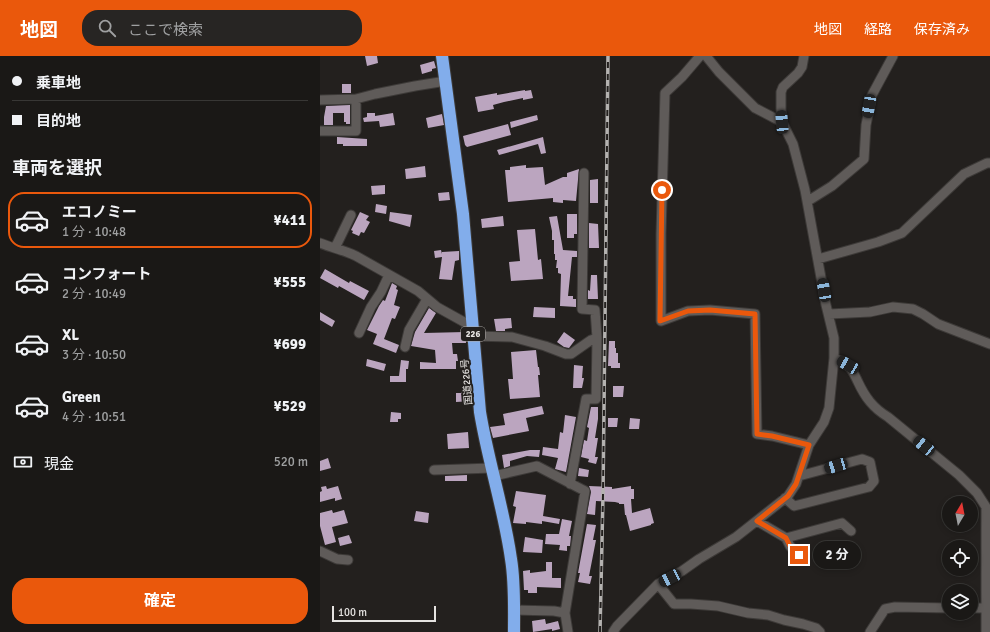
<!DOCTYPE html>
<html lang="ja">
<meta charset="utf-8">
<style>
:root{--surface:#1a1816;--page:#272523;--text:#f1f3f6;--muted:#9fa0a1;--line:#383735;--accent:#ea580c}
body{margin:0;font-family:Signika,"Noto Sans JP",sans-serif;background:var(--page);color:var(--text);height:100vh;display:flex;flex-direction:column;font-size:15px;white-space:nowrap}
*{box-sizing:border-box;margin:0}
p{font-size:13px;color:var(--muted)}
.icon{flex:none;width:22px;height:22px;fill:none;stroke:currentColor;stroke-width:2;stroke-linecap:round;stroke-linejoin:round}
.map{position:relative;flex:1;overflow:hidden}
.sheet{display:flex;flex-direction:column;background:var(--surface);width:320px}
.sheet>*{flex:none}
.guide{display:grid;align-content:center;height:88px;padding:0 12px;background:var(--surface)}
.needle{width:26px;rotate:10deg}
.buttons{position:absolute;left:622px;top:440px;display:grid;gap:8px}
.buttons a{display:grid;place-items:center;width:36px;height:36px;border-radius:50%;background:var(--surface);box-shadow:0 2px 6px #0003,0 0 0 1px var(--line);font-size:20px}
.scale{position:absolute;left:12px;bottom:10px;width:104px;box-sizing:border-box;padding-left:4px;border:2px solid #e5e3e1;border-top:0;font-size:11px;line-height:14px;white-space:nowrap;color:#e5e3e1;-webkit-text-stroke:3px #23201e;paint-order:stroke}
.end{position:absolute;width:18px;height:18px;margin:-9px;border:5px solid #ea580c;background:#fff;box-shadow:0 0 0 2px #fff}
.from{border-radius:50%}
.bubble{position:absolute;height:28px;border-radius:14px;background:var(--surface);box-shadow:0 2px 6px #0003,0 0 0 1px var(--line);font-size:13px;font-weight:700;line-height:28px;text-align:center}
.car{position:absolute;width:12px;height:24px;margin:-12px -6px;border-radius:5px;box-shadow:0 0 3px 1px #0007;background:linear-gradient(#222 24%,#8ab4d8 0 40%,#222 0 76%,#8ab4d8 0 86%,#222 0)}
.guide b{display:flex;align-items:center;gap:14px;height:38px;font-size:15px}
.guide b+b{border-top:1px solid var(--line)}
.guide i{width:10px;height:10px;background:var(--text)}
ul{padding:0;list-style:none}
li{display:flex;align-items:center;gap:12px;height:56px;margin:0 8px 6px;padding:0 4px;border:2px solid transparent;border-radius:16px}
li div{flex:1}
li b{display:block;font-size:15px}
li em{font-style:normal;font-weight:700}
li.on{border-color:var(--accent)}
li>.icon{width:36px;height:36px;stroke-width:1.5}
h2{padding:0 12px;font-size:18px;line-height:48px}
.pay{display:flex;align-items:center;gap:10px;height:44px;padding:0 12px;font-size:15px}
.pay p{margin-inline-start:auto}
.cta{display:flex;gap:8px;margin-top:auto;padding:8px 12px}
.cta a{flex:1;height:46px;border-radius:16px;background:var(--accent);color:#fff;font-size:16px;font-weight:700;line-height:46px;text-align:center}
header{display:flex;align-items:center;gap:24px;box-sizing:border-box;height:56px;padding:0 20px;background:var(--accent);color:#fff}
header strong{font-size:19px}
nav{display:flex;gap:22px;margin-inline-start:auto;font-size:14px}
.search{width:280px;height:36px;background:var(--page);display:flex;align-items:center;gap:10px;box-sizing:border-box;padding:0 14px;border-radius:16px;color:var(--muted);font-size:15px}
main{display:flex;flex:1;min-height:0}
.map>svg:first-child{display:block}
.building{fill:#bba5bf}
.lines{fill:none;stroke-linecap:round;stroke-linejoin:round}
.minor-casing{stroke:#3d3a38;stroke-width:11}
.highway-casing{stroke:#3d3a38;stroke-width:14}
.minor{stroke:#5f5b59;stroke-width:9}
.highway{stroke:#82adeb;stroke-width:12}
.rail-casing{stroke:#b4b2b0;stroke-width:3.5}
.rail{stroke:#23201e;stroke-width:2;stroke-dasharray:6;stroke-linecap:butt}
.route{stroke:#ea580c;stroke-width:5}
.labels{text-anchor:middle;stroke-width:4;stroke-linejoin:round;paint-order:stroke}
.shield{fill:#23201e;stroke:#aba8a6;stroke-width:1}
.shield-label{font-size:9px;font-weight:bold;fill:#e5e3e1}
.street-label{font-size:10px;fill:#e5e3e1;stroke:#23201e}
</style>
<header>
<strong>地図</strong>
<div class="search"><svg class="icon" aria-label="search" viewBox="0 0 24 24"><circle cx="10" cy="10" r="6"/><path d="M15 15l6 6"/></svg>ここで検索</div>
<nav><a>地図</a><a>経路</a><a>保存済み</a></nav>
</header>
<main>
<section class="sheet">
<div class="guide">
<b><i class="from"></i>乗車地</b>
<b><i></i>目的地</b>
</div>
<h2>車両を選択</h2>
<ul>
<li class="on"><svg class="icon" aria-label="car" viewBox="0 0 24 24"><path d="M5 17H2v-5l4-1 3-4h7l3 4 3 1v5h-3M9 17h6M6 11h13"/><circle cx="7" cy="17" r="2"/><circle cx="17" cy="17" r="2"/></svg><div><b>エコノミー</b><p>1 分 · 10:48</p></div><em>¥411</em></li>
<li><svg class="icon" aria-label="car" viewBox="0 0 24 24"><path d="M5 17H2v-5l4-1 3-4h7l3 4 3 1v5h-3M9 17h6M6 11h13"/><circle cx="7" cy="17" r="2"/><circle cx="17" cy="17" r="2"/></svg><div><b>コンフォート</b><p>2 分 · 10:49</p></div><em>¥555</em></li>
<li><svg class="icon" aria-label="car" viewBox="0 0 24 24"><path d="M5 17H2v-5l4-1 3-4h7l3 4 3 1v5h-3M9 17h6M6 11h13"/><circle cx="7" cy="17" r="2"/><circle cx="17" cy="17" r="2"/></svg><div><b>XL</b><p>3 分 · 10:50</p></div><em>¥699</em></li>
<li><svg class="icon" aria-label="car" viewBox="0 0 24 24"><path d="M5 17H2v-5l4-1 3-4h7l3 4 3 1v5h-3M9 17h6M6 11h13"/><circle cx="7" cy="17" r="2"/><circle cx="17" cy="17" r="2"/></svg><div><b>Green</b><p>4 分 · 10:51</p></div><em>¥529</em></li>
</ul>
<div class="pay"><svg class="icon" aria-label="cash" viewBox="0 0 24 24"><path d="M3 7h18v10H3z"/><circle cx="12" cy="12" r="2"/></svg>現金<p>520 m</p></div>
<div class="cta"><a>確定</a></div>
</section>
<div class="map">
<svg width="670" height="576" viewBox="0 0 670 576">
<rect width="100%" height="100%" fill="#23201e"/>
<path class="building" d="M45,0H57L58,7L47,10Z
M114,5L116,12L112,13V15L102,18L100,9Z
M22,28H31V37H22Z
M205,34V35L211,34L213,42L203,44V42L184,46L173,49L174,53L158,56L155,41L177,37V39Z
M30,49V68H26V66H24V57H13V69H4V61L6,50Z
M47,57H55V60L73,57L75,69L60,71L59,65L44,66L43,62L47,61Z
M122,58L124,69L108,72L106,62Z
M217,59L218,64L191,72L190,66Z
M188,68L191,79L147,91L145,89L143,80Z
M17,81L47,83V90H23V88H17Z
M223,81L226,97L221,98L218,88L179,99L177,94Z
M206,109V112L223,111L225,129L243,121H247V117L259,113L256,145L243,144V147L233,146V142L188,146L185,114H190V111Z
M105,110L106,121L86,123L85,113Z
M278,123V147H270V124Z
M65,129V138L52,139L51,130Z
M129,136L130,144L119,145L118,137Z
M56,148L67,150L66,158L55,156Z
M40,156L49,160L46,164L50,166L44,177L41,176L39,180L32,177L33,175L31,174Z
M70,156L92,159L90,171L69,165Z
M247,158H257V178H254V182H247Z
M183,160L184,170L162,172L161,163Z
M237,160L243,194L257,195V201H252L248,240H253V243H256V251L240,250L241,218L238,217V212H236L237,204H235V198H234V184H232V175L229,161Z
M269,167L278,168L279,192H269Z
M215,173L218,204L221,203L223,223L191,225L189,206L200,205L197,174Z
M121,194L122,198V196L139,195V204L135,205L132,224L119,223L122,201L115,202L114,195Z
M5,213L29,227L30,225L49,235L44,244L19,230L18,232L0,222Z
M271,219H277L278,243H268V234L270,235Z
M72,227L77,230L76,233L78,234L74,249L80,251L75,263L72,262L64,283L79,289L76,297L53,288L57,278L47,274L59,250L63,244L65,245Z
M214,251L235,252V262L213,261Z
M109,252L116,257L104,277L145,276L146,287H132L133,298H137L138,305H136V313H100V306L116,307L115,294L91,290L95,276Z
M0,256L15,265L12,271L0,264Z
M191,262L192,272L185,273V275H176L174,263Z
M244,276L255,284L249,292L244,291L237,286Z
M289,285H295V292H296V297H298V307H300V312H291V310H288Z
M216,294L218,311H219L220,319H218L220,341L190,343L188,323H193L191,296Z
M47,303L66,308L64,315L46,310Z
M81,304L89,305L88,313H86V326H70V320H79Z
M254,309L263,310L262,322H264L262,332H253Z
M293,330H304L303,341H293Z
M141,335H151L152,345L136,346V337H141Z
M222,350L224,358L206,362L209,375L173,382L170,371L185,369L183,358Z
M271,351H278V363L275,382H278L275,401H278L276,408L268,406L269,403L261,401L264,384L267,385L269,372L267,371Z
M71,356L81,357V363H78V366H70Z
M245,359L256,361L246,416L235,413L238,402L222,399L223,391L238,393L240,376L243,377Z
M288,362H298L297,371H288Z
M310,362L320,363L319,373H309Z
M148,376L149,392L128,393L127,378Z
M210,394H220L219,401L207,400L190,405V410L184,412L182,399Z
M8,402L11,412L0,415V405Z
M259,412L269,414L268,421L258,420Z
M147,419V425H125V420Z
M6,430L7,433L18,430L22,443L15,445V442L0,446V436L2,435L1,431Z
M269,430L292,431V433L311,430V433H314V443H311L312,457L330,452L334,467L331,468V469L310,475L306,459H305L304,448H299V447L295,446L276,445L275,459L267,458L271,436Z
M196,435L226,439L223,460L240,463L239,468L222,465V468L206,466V468L193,467L196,451L193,450Z
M12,454L13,457L24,454L28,467L12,471L16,486L5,489L0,470V457Z
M96,455L109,457L108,467L94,465Z
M242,463L252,465L249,480H251L250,490H247V495L239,494L240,489L225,488L226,478H239Z
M267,468L276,469L273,484H276L269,520H272L270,528L258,526L260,517H258Z
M29,479L32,487L20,490L18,482Z
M205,481L223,484L222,497L203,496Z
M226,506H232V522H241V532L217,531V537H208V534H204L203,515L210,514V517L226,515Z
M225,563L226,568L238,565L240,573L232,575V573L213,576L212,565Z"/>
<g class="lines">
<g class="minor-casing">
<path id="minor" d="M380,0L362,21L345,37L341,178V265L368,255L390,254L435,258L437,378L452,380L489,389
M386,0L399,16L435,52L462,66
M0,44L36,43L55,38L95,30L126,25
M0,75H36V43
M488,145L512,130L544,103L546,69L552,39L573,0
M0,187C12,192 24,194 36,200L98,235L117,251L153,271
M15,192L31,159
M498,203L558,186L582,177L644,118L667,107H670
M509,258L550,256L573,251L593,253L603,258L618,268L670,288
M39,277L51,251L61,236L69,219
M153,280L192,281L225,290L246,298H251L271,284L277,282L275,254L262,253L264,117
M85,291L89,274L107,243
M514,302C519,304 524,306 528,310C533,314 535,320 538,326C545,341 553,352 568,361L639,419L657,437L666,451V576
M114,414L172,412
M174,420L217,410L265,435L245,557L234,555L194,554
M250,428L266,343H276L277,282
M465,442L474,450L549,431L554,425L550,406L542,403L479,420
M437,465L466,482L470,490L479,499
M466,482L522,467L531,475
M0,495L17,503L28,504
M338,528L354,548H371L398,550L428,557L448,559L464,564L483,568L496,572L500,576
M651,552H670
M245,557L248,576
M293,576L297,570L338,528L362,515L379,503L416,481L468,440L476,428L489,389L504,366L509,352L514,302V282L506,249L485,134L473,88L462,66L461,53V36L463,31L478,17L482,11L484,0
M550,576L565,553L575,551L629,552"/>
</g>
<g class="highway-casing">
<path id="highway" d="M122,0L143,158L160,356C168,405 184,453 191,503C195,527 194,552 194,576"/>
</g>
<use href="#minor" class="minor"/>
<use href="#highway" class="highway"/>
<g class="rail-casing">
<path id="rail" d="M280,576L283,439L288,0"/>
</g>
<use href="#rail" class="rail"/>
</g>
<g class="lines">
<path class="route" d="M342,134L340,265L368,255L390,254L435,258L437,378L452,380L489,389L476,428L468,440L437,465L466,482L470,490L479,499"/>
</g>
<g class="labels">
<rect class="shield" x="141" y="271" width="24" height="14" rx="3"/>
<g class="shield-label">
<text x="153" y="281">226</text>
</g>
<g class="street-label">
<text transform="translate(146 326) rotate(-95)" y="4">国道226号</text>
</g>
</g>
</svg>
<div class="buttons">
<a><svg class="needle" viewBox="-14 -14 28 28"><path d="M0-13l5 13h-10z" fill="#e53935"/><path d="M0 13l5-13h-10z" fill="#9fa0a1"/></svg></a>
<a><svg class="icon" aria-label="locate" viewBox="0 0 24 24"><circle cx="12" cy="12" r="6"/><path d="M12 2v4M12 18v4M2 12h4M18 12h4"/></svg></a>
<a><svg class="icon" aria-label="layers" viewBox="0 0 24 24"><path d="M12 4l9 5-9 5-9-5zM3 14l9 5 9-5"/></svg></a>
</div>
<div class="scale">100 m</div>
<i class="end from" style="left:342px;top:134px"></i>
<i class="end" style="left:479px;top:499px"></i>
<div class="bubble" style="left:493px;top:485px;width:48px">2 分</div>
<i class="car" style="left:549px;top:50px;rotate:190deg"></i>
<i class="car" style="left:462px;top:66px;rotate:355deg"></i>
<i class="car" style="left:504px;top:234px;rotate:350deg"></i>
<i class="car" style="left:528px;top:309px;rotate:300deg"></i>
<i class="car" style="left:604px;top:390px;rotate:309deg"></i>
<i class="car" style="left:516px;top:410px;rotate:254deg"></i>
<i class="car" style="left:350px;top:522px;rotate:243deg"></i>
</div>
</main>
